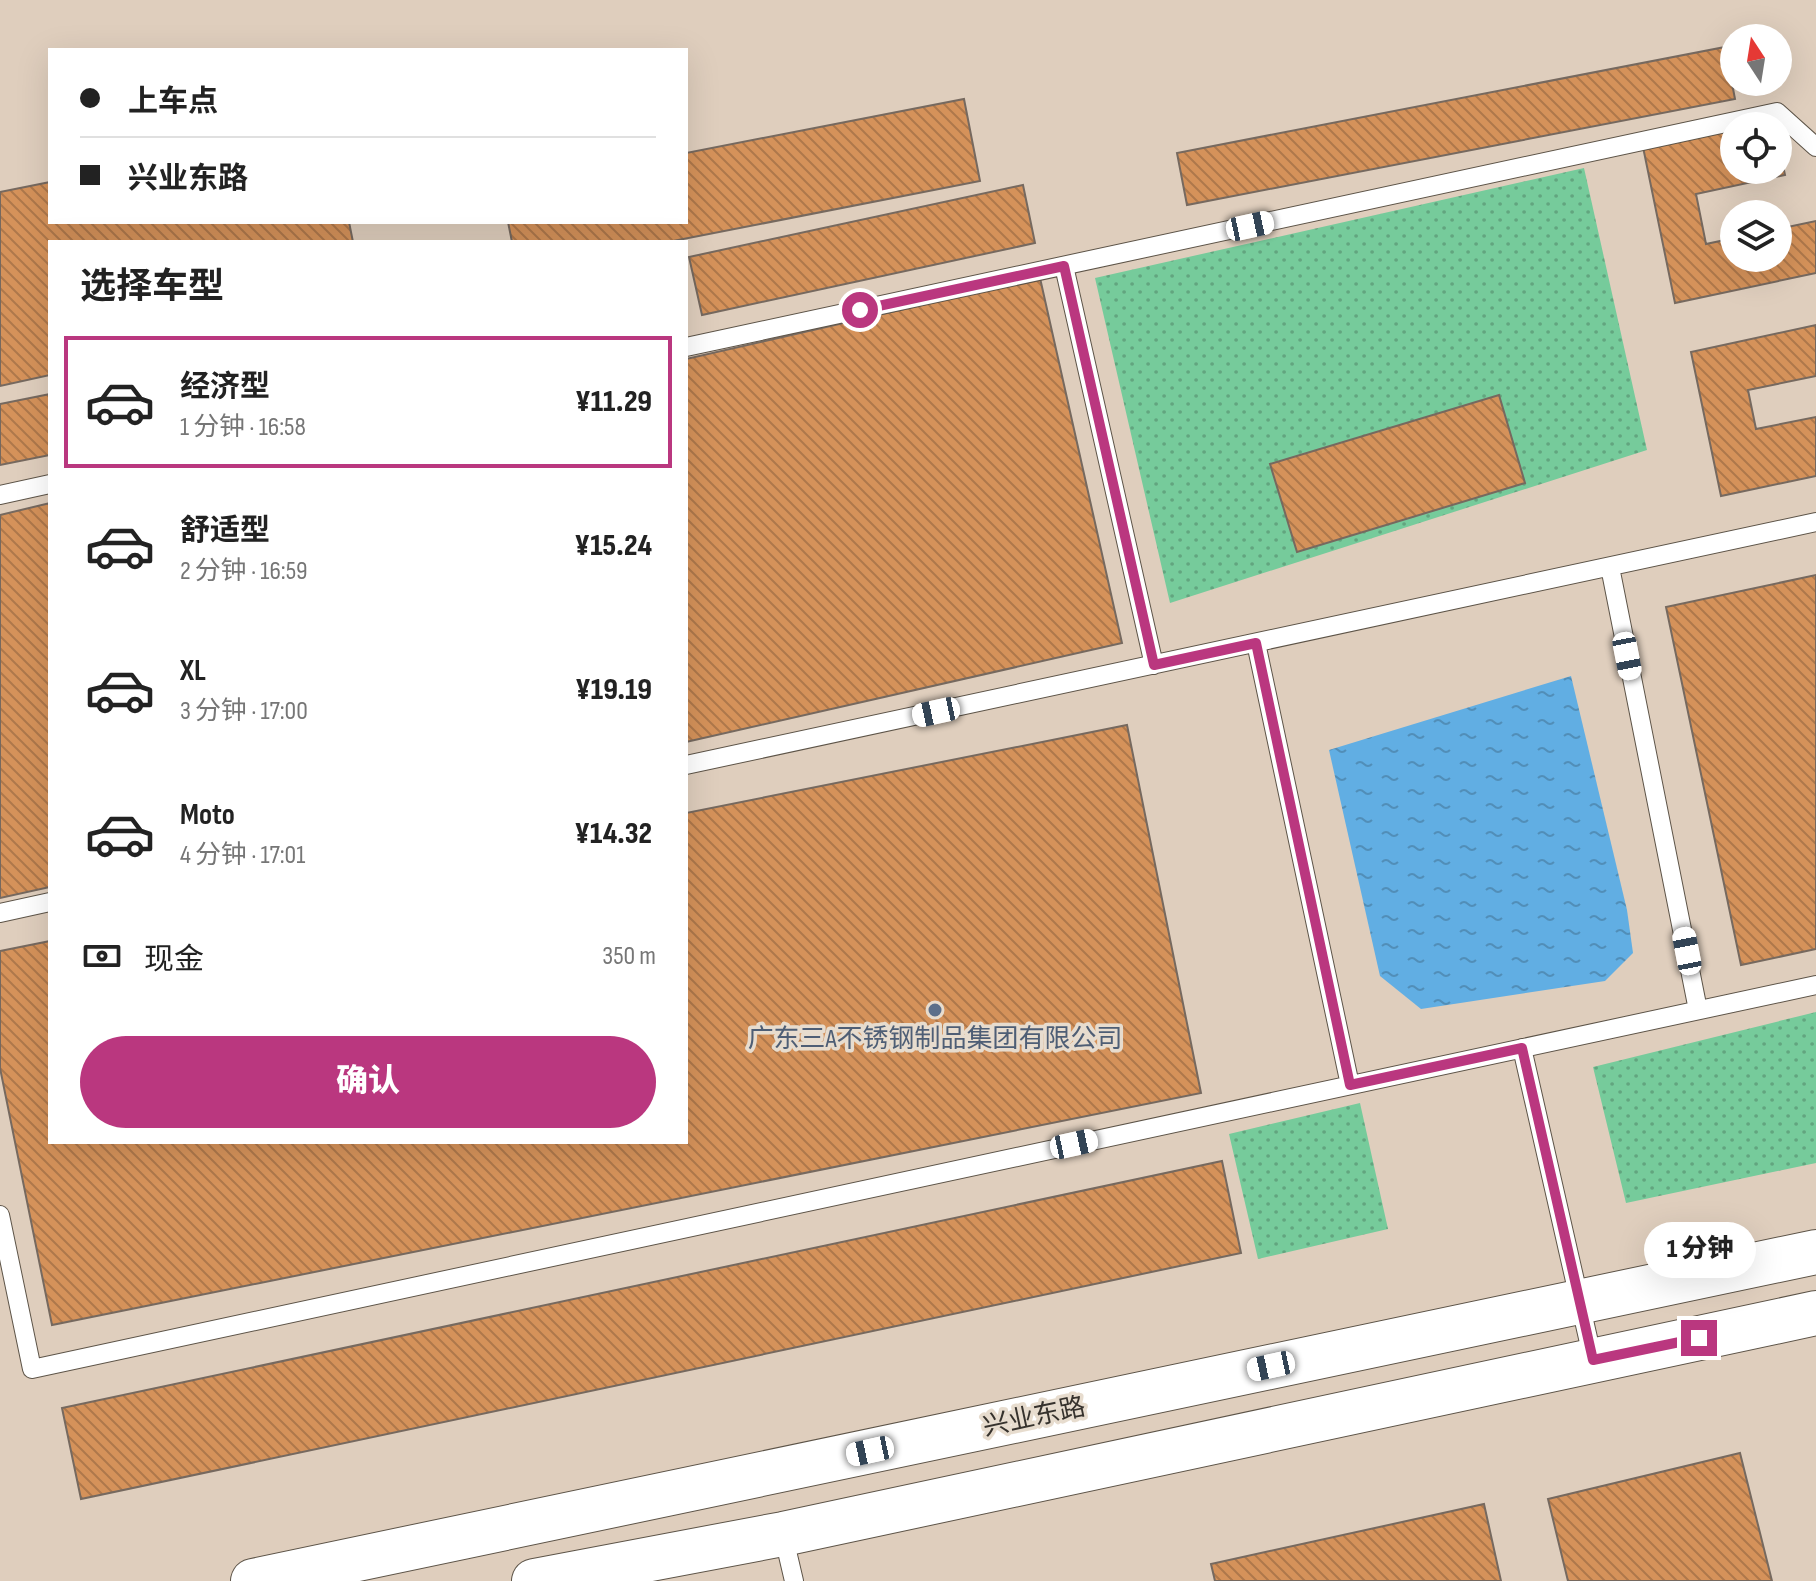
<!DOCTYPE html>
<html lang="zh">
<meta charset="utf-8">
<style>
:root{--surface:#fff;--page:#f6f6f6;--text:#222;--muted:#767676;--line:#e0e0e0;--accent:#ba377f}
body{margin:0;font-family:"Sofia Sans Condensed","Noto Sans SC",sans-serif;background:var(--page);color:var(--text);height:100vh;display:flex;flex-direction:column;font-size:30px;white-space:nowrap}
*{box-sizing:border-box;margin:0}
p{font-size:26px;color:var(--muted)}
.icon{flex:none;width:44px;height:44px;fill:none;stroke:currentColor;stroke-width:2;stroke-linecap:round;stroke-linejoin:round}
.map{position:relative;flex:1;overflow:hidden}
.drawer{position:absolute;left:48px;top:240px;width:640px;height:904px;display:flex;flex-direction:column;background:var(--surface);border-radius:0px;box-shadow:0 8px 32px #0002}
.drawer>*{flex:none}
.banner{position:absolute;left:48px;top:48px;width:640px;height:176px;border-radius:0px;box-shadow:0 8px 32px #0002;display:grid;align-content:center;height:176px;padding:0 32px;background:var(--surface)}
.needle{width:52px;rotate:348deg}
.fabs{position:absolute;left:1720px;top:24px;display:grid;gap:16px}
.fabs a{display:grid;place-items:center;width:72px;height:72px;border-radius:50%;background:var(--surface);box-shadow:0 8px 32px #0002;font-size:40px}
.end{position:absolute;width:36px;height:36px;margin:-18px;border:10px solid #ba377f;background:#fff;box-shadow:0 0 0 4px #fff}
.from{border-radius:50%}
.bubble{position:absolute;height:56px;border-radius:28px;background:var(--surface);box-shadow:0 8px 32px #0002;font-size:26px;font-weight:800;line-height:56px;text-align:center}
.car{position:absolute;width:24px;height:48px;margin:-24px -12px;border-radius:10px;box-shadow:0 0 6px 2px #0007;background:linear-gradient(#fff 24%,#345 0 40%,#fff 0 76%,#345 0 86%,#fff 0)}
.banner b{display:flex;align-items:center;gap:28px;height:76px;font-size:30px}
.banner b+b{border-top:2px solid var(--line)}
.banner i{width:20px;height:20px;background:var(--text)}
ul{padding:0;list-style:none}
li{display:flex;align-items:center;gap:24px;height:132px;margin:0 16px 12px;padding:0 16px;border:4px solid transparent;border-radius:0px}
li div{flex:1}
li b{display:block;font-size:30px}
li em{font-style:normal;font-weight:800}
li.active{border-color:var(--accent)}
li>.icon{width:72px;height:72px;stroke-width:1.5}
h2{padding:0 32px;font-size:36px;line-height:96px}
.pay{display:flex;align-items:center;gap:20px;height:88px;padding:0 32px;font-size:30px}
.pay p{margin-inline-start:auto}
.primary-button{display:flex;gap:16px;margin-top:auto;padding:16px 32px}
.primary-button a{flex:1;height:92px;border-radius:48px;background:var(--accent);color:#fff;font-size:32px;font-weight:800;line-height:92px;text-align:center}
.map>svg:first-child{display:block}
.industrial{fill:#dfcebd;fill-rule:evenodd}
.grass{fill:url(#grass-dots)}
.water{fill:url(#water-ripples)}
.building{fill:url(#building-back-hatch);stroke:#76695f;stroke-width:2}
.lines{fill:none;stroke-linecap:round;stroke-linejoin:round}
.service-casing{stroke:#5d5448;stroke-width:20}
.tertiary-casing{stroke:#5d5448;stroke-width:46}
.service{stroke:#fff;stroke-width:18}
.tertiary{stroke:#fff;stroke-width:44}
.route{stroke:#ba377f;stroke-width:10}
.service-dot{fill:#5c6f8a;stroke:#e7dcce;stroke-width:3}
.labels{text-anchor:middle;stroke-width:7;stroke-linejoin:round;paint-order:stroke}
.service-label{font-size:26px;fill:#4e5e75;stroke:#e7dcce}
.street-label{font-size:26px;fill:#36322d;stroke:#e7dcce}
</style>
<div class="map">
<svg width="1816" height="1581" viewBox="0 0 1816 1581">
<defs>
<pattern id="grass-dots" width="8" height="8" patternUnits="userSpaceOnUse" patternTransform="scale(2)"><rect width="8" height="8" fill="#76cb9b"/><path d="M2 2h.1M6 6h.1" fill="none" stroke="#62a57f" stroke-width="1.8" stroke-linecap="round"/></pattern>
<pattern id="water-ripples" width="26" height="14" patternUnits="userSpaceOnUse" patternTransform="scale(2)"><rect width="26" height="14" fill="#61aee3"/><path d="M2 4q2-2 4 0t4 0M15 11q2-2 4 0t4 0" fill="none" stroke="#518eb8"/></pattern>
<pattern id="building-back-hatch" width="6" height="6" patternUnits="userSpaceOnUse" patternTransform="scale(2)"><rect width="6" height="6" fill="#d5925a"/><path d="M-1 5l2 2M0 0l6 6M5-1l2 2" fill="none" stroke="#ae784b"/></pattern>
</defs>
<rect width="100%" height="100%" fill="#e7dcce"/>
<path class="industrial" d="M0,0H1816V1581H0ZM1734,38H1778V82H1734ZM50,50H686V222H50ZM1734,126H1778V170H1734ZM1734,214H1778V258H1734ZM50,242H686V1142H50Z"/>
<path class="grass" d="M1584,168L1647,450L1170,603L1095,278Z
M1816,1012V1163L1626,1203L1593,1067Z
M1360,1103L1388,1229L1258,1259L1229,1134Z"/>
<path class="water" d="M1571,676L1627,910L1633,953L1605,981L1421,1009L1380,976L1329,750Z"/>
<path class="building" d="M1725,47L1735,99L1187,205L1177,153Z
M964,99L980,181L668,242H512L508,222H686V153Z
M1734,128V170H1778V142L1785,175L1696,194L1706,244L1734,238V258H1778V229L1816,221V273L1675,303L1643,147Z
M50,182V222H349L353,242H50V375L0,386V192Z
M1023,185L1035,243L702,315L689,257Z
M1040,278L1122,643L686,742V359Z
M1816,325V376L1748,390L1756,429L1816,417V476L1721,496L1691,352Z
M50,394V455L0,465V404Z
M1499,395L1525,483L1297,552L1270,464Z
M50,503V887L0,898V515Z
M1816,575V949L1741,965L1666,607Z
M1127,725L1201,1093L52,1325L0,1068V951L50,941V1142H686V813Z
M1222,1161L1241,1253L81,1499L62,1408Z
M1740,1453L1772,1581H1568L1548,1499Z
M1484,1504L1501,1581H1215L1211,1564Z"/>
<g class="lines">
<g class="service-casing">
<path id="service" d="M1064,266L1154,665
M686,347L1777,112L1816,147
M0,495L50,484
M1610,567L1698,1010
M1256,643L1350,1085
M686,765L1816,522
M0,913L50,902
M1522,1048L1593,1360
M0,1215L32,1369L1816,985
M783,1534L794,1581"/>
</g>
<g class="tertiary-casing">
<path id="tertiary" d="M253,1581L1816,1252
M534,1581L783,1534L1816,1313"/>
</g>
<use href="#service" class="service"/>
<use href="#tertiary" class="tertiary"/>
</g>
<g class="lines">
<path class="route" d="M860,310L1064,266L1154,665L1256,643L1350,1085L1522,1048L1593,1360L1699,1338"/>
</g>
<circle class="service-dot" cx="935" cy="1010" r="8"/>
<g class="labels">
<g class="service-label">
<text x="935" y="1047">广东三A不锈钢制品集团有限公司</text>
</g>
<g class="street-label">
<text transform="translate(1034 1416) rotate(-12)" y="9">兴业东路</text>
</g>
</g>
</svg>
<div class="fabs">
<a><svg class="needle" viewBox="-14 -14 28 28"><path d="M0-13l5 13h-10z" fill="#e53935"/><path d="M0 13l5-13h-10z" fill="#767676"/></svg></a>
<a><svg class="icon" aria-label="locate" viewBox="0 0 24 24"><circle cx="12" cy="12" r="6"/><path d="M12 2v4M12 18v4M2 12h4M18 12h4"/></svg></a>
<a><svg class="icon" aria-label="layers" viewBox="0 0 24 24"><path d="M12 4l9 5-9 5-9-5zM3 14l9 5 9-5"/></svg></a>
</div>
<i class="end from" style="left:860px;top:310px"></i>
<i class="end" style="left:1699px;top:1338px"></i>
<div class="bubble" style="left:1644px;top:1222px;width:112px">1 分钟</div>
<i class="car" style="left:1250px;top:226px;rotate:78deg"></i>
<i class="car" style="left:1627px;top:656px;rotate:169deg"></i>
<i class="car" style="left:936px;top:712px;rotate:258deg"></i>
<i class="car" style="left:1687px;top:951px;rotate:349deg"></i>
<i class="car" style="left:1074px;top:1144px;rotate:78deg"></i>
<i class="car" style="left:1271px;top:1366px;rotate:258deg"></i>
<i class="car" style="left:870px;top:1451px;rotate:258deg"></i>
<div class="banner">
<b><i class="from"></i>上车点</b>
<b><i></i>兴业东路</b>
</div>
<section class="drawer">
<h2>选择车型</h2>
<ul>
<li class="active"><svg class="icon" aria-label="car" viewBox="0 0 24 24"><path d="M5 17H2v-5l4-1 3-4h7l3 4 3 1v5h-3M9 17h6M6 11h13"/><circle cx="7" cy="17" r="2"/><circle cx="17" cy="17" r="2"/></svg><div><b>经济型</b><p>1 分钟 · 16:58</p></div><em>¥11.29</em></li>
<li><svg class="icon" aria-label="car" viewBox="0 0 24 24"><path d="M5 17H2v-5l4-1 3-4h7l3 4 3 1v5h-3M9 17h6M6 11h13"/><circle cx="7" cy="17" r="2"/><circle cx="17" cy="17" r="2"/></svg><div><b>舒适型</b><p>2 分钟 · 16:59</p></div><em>¥15.24</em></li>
<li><svg class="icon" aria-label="car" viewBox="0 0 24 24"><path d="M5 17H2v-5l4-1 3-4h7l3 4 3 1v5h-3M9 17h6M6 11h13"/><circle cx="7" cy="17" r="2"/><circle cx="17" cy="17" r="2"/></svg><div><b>XL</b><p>3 分钟 · 17:00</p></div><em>¥19.19</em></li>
<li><svg class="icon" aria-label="car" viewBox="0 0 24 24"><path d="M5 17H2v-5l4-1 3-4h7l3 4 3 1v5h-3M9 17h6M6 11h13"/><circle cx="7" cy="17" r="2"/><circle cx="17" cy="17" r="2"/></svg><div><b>Moto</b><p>4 分钟 · 17:01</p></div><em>¥14.32</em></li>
</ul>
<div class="pay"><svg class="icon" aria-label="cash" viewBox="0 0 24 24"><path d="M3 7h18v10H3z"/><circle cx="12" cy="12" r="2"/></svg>现金<p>350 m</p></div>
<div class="primary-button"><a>确认</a></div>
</section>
</div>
